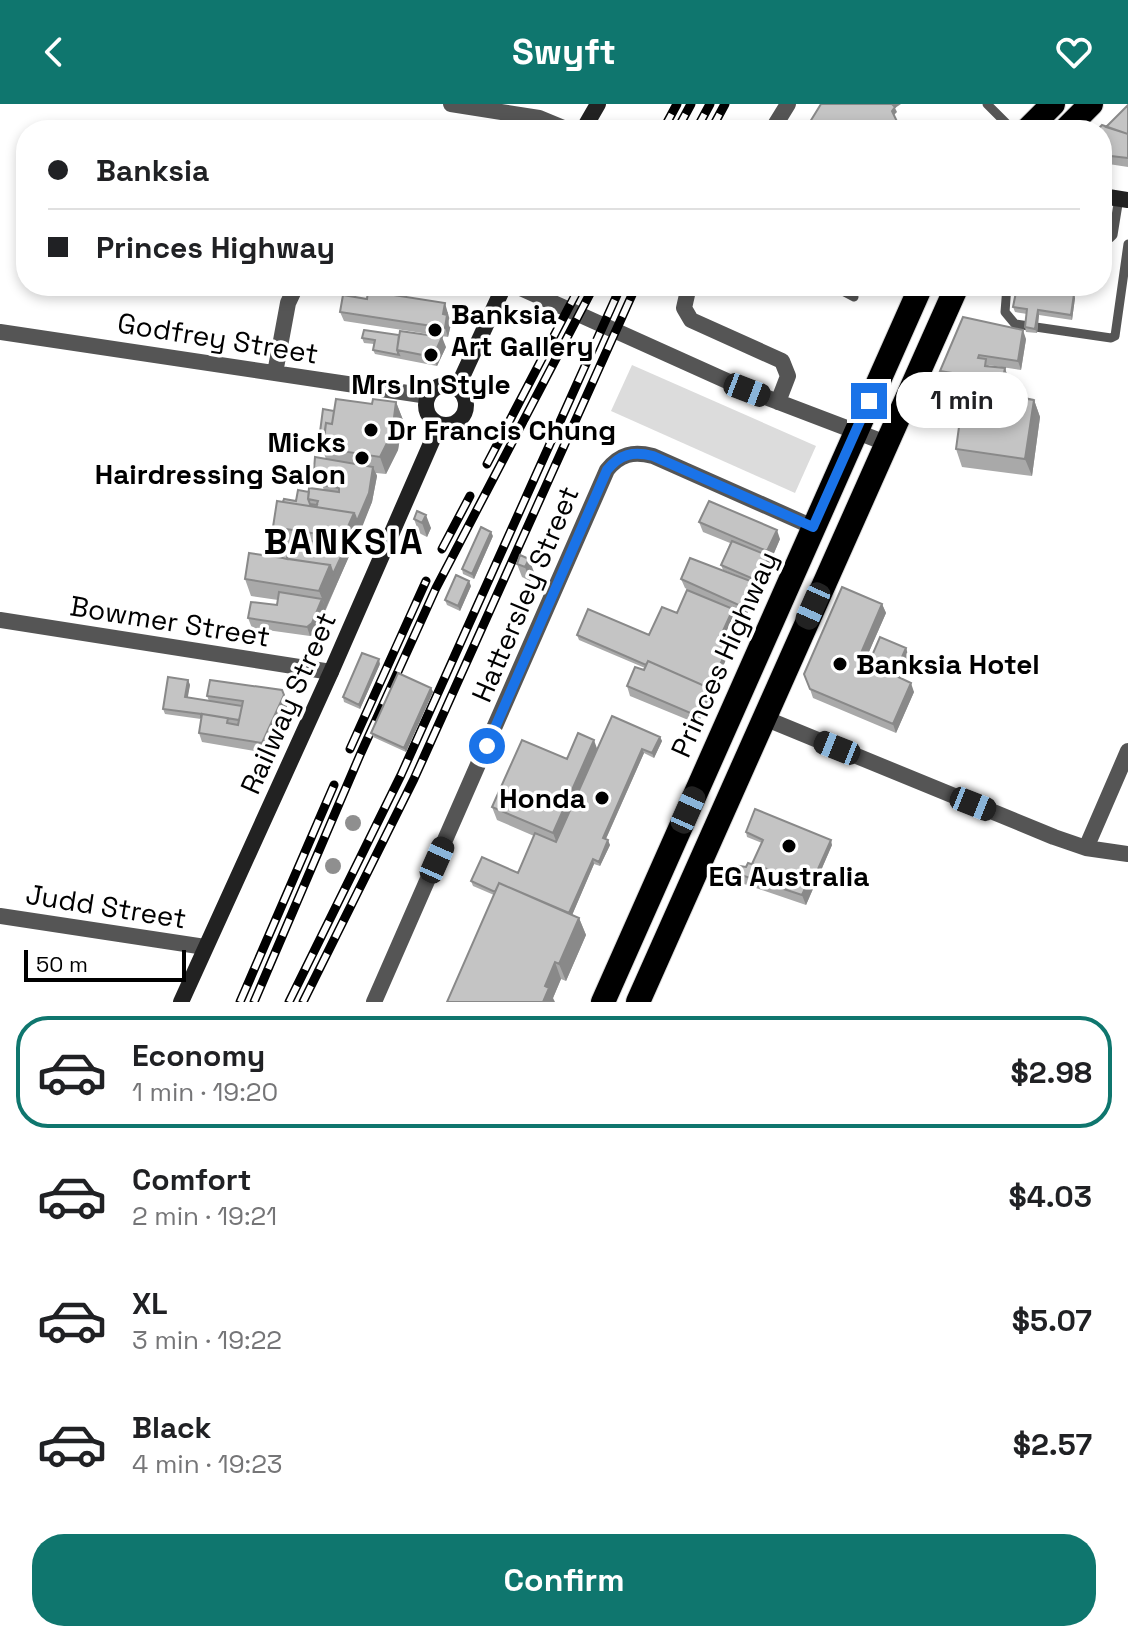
<!DOCTYPE html>
<meta charset="utf-8">
<style>
:root{--surface:#fff;--page:#f6f6f6;--text:#202124;--muted:#757577;--line:#e0e0e0;--accent:#0f766e}
body{margin:0;font-family:"Space Grotesk",sans-serif;background:var(--page);color:var(--text);height:100vh;display:flex;flex-direction:column;font-size:30px;white-space:nowrap}
*{box-sizing:border-box;margin:0}
p{font-size:26px;color:var(--muted)}
.icon{flex:none;width:44px;height:44px;fill:none;stroke:currentColor;stroke-width:2;stroke-linecap:round;stroke-linejoin:round}
.map{position:relative;height:898px;overflow:hidden}
.details{display:flex;flex-direction:column;background:var(--surface);flex:1}
.details>*{flex:none}
.top-card{position:absolute;left:16px;top:16px;width:1096px;height:176px;border-radius:32px;box-shadow:0 4px 12px #0003;display:grid;align-content:center;height:176px;padding:0 32px;background:var(--surface)}
.scale{position:absolute;left:24px;bottom:20px;width:162px;box-sizing:border-box;padding-left:8px;border:4px solid #000;border-top:0;font-size:22px;line-height:28px;white-space:nowrap;color:#000;-webkit-text-stroke:6px #fff;paint-order:stroke}
.end{position:absolute;width:36px;height:36px;margin:-18px;border:10px solid #1a73e8;background:#fff;box-shadow:0 0 0 4px #fff}
.from{border-radius:50%}
.bubble{position:absolute;height:56px;border-radius:28px;background:var(--surface);box-shadow:0 4px 12px #0003;font-size:26px;font-weight:800;line-height:56px;text-align:center}
.car{position:absolute;width:24px;height:48px;margin:-24px -12px;border-radius:10px;box-shadow:0 0 6px 2px #0007;background:linear-gradient(#222 24%,#8ab4d8 0 40%,#222 0 76%,#8ab4d8 0 86%,#222 0)}
.top-card b{display:flex;align-items:center;gap:28px;height:76px;font-size:30px}
.top-card b+b{border-top:2px solid var(--line)}
.top-card i{width:20px;height:20px;background:var(--text)}
ul{padding:14px 0 0;list-style:none}
li{display:flex;align-items:center;gap:24px;height:112px;margin:0 16px 12px;padding:0 16px;border:4px solid transparent;border-radius:32px}
li div{flex:1}
li b{display:block;font-size:30px}
li em{font-style:normal;font-weight:800}
li.on{border-color:var(--accent)}
li>.icon{width:72px;height:72px;stroke-width:1.5}
.action{display:flex;gap:16px;margin-top:auto;padding:16px 32px}
.action a{flex:1;height:92px;border-radius:32px;background:var(--accent);color:#fff;font-size:32px;font-weight:800;line-height:92px;text-align:center}
header{display:flex;justify-content:space-between;align-items:center;height:104px;padding:0 32px;background:var(--accent);color:#fff;font-size:36px;font-weight:800}
.map>svg:first-child{display:block}
.green{fill:#dcdcdc}
.lines{fill:none;stroke-linecap:round;stroke-linejoin:round}
.highway-casing{stroke:#dbdbdb;stroke-width:26}
.lane{stroke:#555;stroke-width:9}
.street{stroke:#555;stroke-width:16}
.secondary{stroke:#222;stroke-width:16}
.highway{stroke:#000;stroke-width:24}
.rail-casing{stroke:#000;stroke-width:9}
.rail{stroke:#fff;stroke-width:6;stroke-dasharray:18;stroke-linecap:butt}
.tree{fill:#8f8f8f}
.wall{fill:#a9a9a9}
.shaded-wall{fill:#898989}
.building{fill:#c4c4c4;stroke:#898989;stroke-width:2}
.route{stroke:#1a73e8;stroke-width:10}
.poi-dot{fill:#000;stroke:#fff;stroke-width:3}
.labels{text-anchor:middle;stroke-width:7;stroke-linejoin:round;paint-order:stroke}
.poi-label{font-size:28px;font-weight:bold;fill:#000;stroke:#fff;text-anchor:start}
.street-label{font-size:28px;fill:#000;stroke:#fff}
.district-label{font-size:36px;font-weight:bold;letter-spacing:2px;fill:#000;stroke:#fff}
</style>
<header><svg class="icon" aria-label="back" viewBox="0 0 24 24"><path d="M15 5l-7 7 7 7"/></svg>Swyft<svg class="icon" aria-label="heart" viewBox="0 0 24 24"><path d="M12 20l-8-8c-3-5 5-10 8-4 3-6 11-1 8 4z"/></svg></header>
<div class="map">
<svg width="1128" height="898" viewBox="0 0 1128 898">
<rect width="100%" height="100%" fill="#fff"/>
<path class="green" d="M632,261L816,342L795,389L611,307Z"/>
<g class="lines">
<g class="highway-casing">
<path id="highway" d="M1027,26L1053,0
M1065,26L1091,0
M603,898L921,182
M638,898L957,182"/>
</g>
<path class="lane" d="M987,0L1013,26
M1102,134H1110L1113,131L1119,94
M833,182L854,193
M1007,182L1005,208L1015,220L1111,234L1115,232L1128,140"/>
<path class="street" d="M451,0L539,14L568,26
M772,26L788,0
M516,182L747,286L886,339
M689,182L684,204L691,216L782,257L788,272L778,298
M0,228L428,292
M275,269L288,199L296,182
M0,516L331,568
M764,614L1054,733L1086,744L1128,750
M1086,744L1128,647
M0,812L205,843
M374,898L607,366C620,350 633,347 653,352L813,423"/>
<path class="secondary" d="M583,26L598,0
M1102,92L1128,96
M426 301a20 20 0 1 1 40 0a20 20 0 1 1-40 0Z
M457,284L504,182
M181,898L331,568L439,321"/>
<use href="#highway" class="highway"/>
<g class="rail-casing">
<path id="rail" d="M663,26L677,0
M677,26L691,0
M696,26L710,0
M711,26L725,0
M487,360L580,182
M442,445L470,392
M350,645L426,477
M240,898L334,681
M254,898L360,651L436,484L594,182
M289,898L401,671L621,182
M303,898L414,675L636,182"/>
</g>
<use href="#rail" class="rail"/>
</g>
<g class="tree">
<circle cx="353" cy="719" r="8"/>
<circle cx="333" cy="762" r="8"/>
</g>
<path class="wall" d="M1128,1V63L1102,59V26Z
M805,182H830L825,192Z
M998,182H1065L1064,188L1075,194L1072,216L1039,211L1037,229L1026,228L1025,223L1027,210L1015,208L1013,203L1015,192L1000,190L998,186Z
M340,208H448L447,211L451,220L448,233L344,217Z
M963,213L1026,235L1021,266L988,261L989,262L1005,264L1008,274L1007,280L1026,291L1025,294L1034,296L1040,313L1032,372L962,363L956,345L962,303L934,299L932,294L941,272L940,267Z
M362,234L446,243L437,262L375,250L373,246L374,240L364,239Z
M396,298L403,316L398,346L386,370L376,369L377,372L372,398L316,529L310,532L252,524L248,514L277,501L278,496L251,492L245,475L274,452L289,444V442L279,441L273,423L283,398L296,397L309,388L324,386L322,381L323,376L317,375L314,366L326,355L322,344L324,333H322L320,328L334,307L372,300Z
M417,407L431,424L427,433L419,429L414,415Z
M699,418L780,435L760,482L754,479L757,487L746,512L733,507L734,510L725,530L734,537L698,620L630,592L627,582L645,564L579,536L577,531H649L677,509L692,488L685,484L681,475L736,471L723,466L721,461L730,439L703,428Z
M493,432L474,475L463,470L462,465Z
M520,451L534,468L530,477L522,473L517,460Z
M471,482L460,507L447,501L445,496Z
M882,500L886,509L864,559L868,561L906,544L909,554L900,574L914,588L896,629L813,594L808,579Z
M380,560L360,605L344,598L343,593Z
M188,576L190,581L187,593L209,597L207,592L288,600L266,649L202,638L199,629L201,615L165,610L163,605Z
M431,584L433,588L406,648L373,633L371,629Z
M660,633L662,637L654,654L644,649L606,735L610,741L600,762L594,760L572,811L579,814L586,831L566,877L561,875L553,894L494,791L473,782L471,777L518,769L534,732L497,716L492,703L567,655L597,645Z
M746,728L832,741L806,801L741,779L738,770L752,760L762,739L747,733Z"/>
<path class="shaded-wall" d="M893,0H901L895,4L897,8L893,12L892,7Z
M826,182H830L825,192L823,187Z
M1074,190L1075,194L1072,216L1071,211Z
M445,199L451,220L448,233L445,224L443,210Z
M1038,206L1039,211L1037,229L1035,225Z
M1023,226L1026,235L1021,266L1018,257Z
M442,233L446,243L437,262L433,253Z
M1005,264L1008,274L1006,288L1002,279Z
M1022,282L1026,291L1024,303L1020,293Z
M1034,296L1040,313L1032,372L1025,355Z
M396,298L403,316L398,346L386,370L380,353Z
M373,363L377,372L372,398L361,426L357,417Z
M354,409L361,426L326,504L319,487L330,461L346,442L343,434Z
M426,411L431,424L427,433L422,419Z
M777,426L780,435L771,456L767,447Z
M491,428L493,432L474,475L472,470Z
M769,452L770,457L760,482L758,477Z
M529,455L534,468L530,477L525,463Z
M469,477L471,482L460,507L458,502Z
M753,478L757,487L746,512L743,503Z
M322,495L326,504L316,529L310,532L307,523Z
M882,500L886,509L861,566L858,556Z
M733,505L734,510L724,533L722,529Z
M732,533L734,537L698,620L695,611L707,583Z
M906,544L909,554L897,581L894,571Z
M379,555L380,560L360,605L359,601Z
M188,576L190,581L187,598L185,593Z
M911,579L914,588L896,629L893,620Z
M431,584L433,588L406,648L404,644Z
M284,591L288,600L266,649L262,639Z
M660,633L662,637L654,654L652,649Z
M594,636L599,650L558,742L553,729Z
M642,645L644,649L604,739L603,734Z
M608,736L610,741L600,762L599,758Z
M831,736L832,741L806,801L802,791Z
M593,755L594,760L567,823L565,818Z
M579,814L586,831L566,877L559,860Z
M555,858L561,875L553,894L555,898H543L545,882Z"/>
<path class="building" d="M821,0H892L895,3L892,7L901,26H805Z
M1128,1V30L1106,23Z
M1102,21L1128,30V54L1102,51V26H1097Z
M813,182H826L823,187Z
M998,182H1063L1062,188L1074,190L1071,211L1038,206L1035,225L1025,223L1027,205L1013,203L1016,188L998,186Z
M368,187L445,199L443,210L447,211L445,224L340,208L343,191L367,195Z
M963,213L1023,226L1018,257L979,251L978,254L986,255L985,262L1005,264L1002,279L1022,282L1020,293L1034,296L975,288L977,273L940,267Z
M364,226L399,231L397,246L399,251L373,246L375,236L362,234Z
M400,227L442,233L433,253L397,246Z
M941,272L977,277L975,288L964,286L962,298L932,294Z
M964,286L1034,296L1025,355L956,345Z
M336,295L372,300L373,295L396,298L392,329L380,353L322,344L326,319L332,320Z
M323,305L334,307L332,320L326,319L325,328H320Z
M315,353L373,363L369,389L357,417L354,409L316,403L318,397L308,395L309,384L339,388V384L322,381L324,367L314,366Z
M298,386L309,388L308,395L310,400L317,401L316,403L283,398L284,395L296,397Z
M277,397L354,409L343,434L273,423Z
M709,397L777,426L767,447L699,418Z
M417,407L426,411L422,419L414,415Z
M481,423L491,428L472,470L462,465Z
M311,437L346,442L333,470L330,461L287,455L289,441L309,445Z
M732,437L769,452L758,477L721,461Z
M275,442L289,444L287,455L274,452Z
M249,449L330,461L319,487L245,475Z
M520,451L529,455L525,463L517,460Z
M690,454L753,478L743,503L681,475Z
M456,471L469,477L458,502L445,496Z
M842,483L882,500L858,556L868,561L880,533L906,544L894,571L911,579L893,620L810,585L804,570Z
M687,486L733,505L722,529L732,533L709,587L707,583L648,557L646,561L577,531L588,505L649,531L662,503L677,509Z
M279,488L322,495L312,519L307,523L248,514L251,498L277,501Z
M362,549L379,555L359,601L343,593Z
M648,557L707,583L695,611L627,582L635,563L644,566Z
M398,569L431,584L404,644L371,629Z
M168,573L188,576L185,593L242,602L239,616L202,610L201,614V610L163,605Z
M210,576L282,586L284,591L262,639L199,629L202,610L228,614L227,619L238,621L243,597L207,592Z
M612,612L660,633L652,649L642,645L603,734L608,736L599,758L593,755L569,809L499,779L495,788L471,777L482,753L518,769L535,729L556,738Z
M578,629L594,636L553,729L492,703L522,636L567,655Z
M755,705L831,736L810,783L808,778L752,760L763,736L746,728Z
M748,759L808,778L802,791L738,770L739,762L746,763Z
M499,779L579,814L559,860L555,858L545,882L549,884L543,898H447Z"/>
<g class="lines">
<path class="route" d="M487,642L607,366C620,350 633,347 653,352L813,423L869,297"/>
</g>
<g class="poi-dot">
<circle cx="435" cy="226" r="8"/>
<circle cx="431" cy="251" r="8"/>
<circle cx="371" cy="326" r="8"/>
<circle cx="362" cy="354" r="8"/>
<circle cx="840" cy="560" r="8"/>
<circle cx="602" cy="694" r="8"/>
<circle cx="789" cy="742" r="8"/>
</g>
<g class="labels">
<g class="poi-label">
<text x="451" y="220">Banksia<tspan x="451" dy="32">Art Gallery</tspan></text>
<text x="431" y="290" text-anchor="middle">Mrs In Style</text>
<text x="387" y="336">Dr Francis Chung</text>
<text x="346" y="348" text-anchor="end">Micks<tspan x="346" dy="32">Hairdressing Salon</tspan></text>
<text x="856" y="570">Banksia Hotel</text>
<text x="586" y="704" text-anchor="end">Honda</text>
<text x="789" y="782" text-anchor="middle">EG Australia</text>
</g>
<g class="street-label">
<text transform="translate(218 234) rotate(9)" y="10">Godfrey Street</text>
<text transform="translate(525 490) rotate(-67)" y="10">Hattersley Street</text>
<text transform="translate(170 517) rotate(9)" y="10">Bowmer Street</text>
<text transform="translate(724 550) rotate(-66)" y="10">Princes Highway</text>
<text transform="translate(288 599) rotate(-66)" y="10">Railway Street</text>
<text transform="translate(106 802) rotate(9)" y="10">Judd Street</text>
</g>
<g class="district-label">
<text x="344" y="450">BANKSIA</text>
</g>
</g>
</svg>
<div class="scale">50 m</div>
<i class="end from" style="left:487px;top:642px"></i>
<i class="end" style="left:869px;top:297px"></i>
<div class="bubble" style="left:896px;top:268px;width:132px">1 min</div>
<i class="car" style="left:747px;top:286px;rotate:111deg"></i>
<i class="car" style="left:813px;top:502px;rotate:204deg"></i>
<i class="car" style="left:837px;top:644px;rotate:292deg"></i>
<i class="car" style="left:973px;top:700px;rotate:112deg"></i>
<i class="car" style="left:688px;top:706px;rotate:24deg"></i>
<i class="car" style="left:437px;top:756px;rotate:24deg"></i>
<div class="top-card">
<b><i class="from"></i>Banksia</b>
<b><i></i>Princes Highway</b>
</div>
</div>
<section class="details">
<ul>
<li class="on"><svg class="icon" aria-label="car" viewBox="0 0 24 24"><path d="M5 17H2v-5l4-1 3-4h7l3 4 3 1v5h-3M9 17h6M6 11h13"/><circle cx="7" cy="17" r="2"/><circle cx="17" cy="17" r="2"/></svg><div><b>Economy</b><p>1 min · 19:20</p></div><em>$2.98</em></li>
<li><svg class="icon" aria-label="car" viewBox="0 0 24 24"><path d="M5 17H2v-5l4-1 3-4h7l3 4 3 1v5h-3M9 17h6M6 11h13"/><circle cx="7" cy="17" r="2"/><circle cx="17" cy="17" r="2"/></svg><div><b>Comfort</b><p>2 min · 19:21</p></div><em>$4.03</em></li>
<li><svg class="icon" aria-label="car" viewBox="0 0 24 24"><path d="M5 17H2v-5l4-1 3-4h7l3 4 3 1v5h-3M9 17h6M6 11h13"/><circle cx="7" cy="17" r="2"/><circle cx="17" cy="17" r="2"/></svg><div><b>XL</b><p>3 min · 19:22</p></div><em>$5.07</em></li>
<li><svg class="icon" aria-label="car" viewBox="0 0 24 24"><path d="M5 17H2v-5l4-1 3-4h7l3 4 3 1v5h-3M9 17h6M6 11h13"/><circle cx="7" cy="17" r="2"/><circle cx="17" cy="17" r="2"/></svg><div><b>Black</b><p>4 min · 19:23</p></div><em>$2.57</em></li>
</ul>
<div class="action"><a>Confirm</a></div>
</section>
